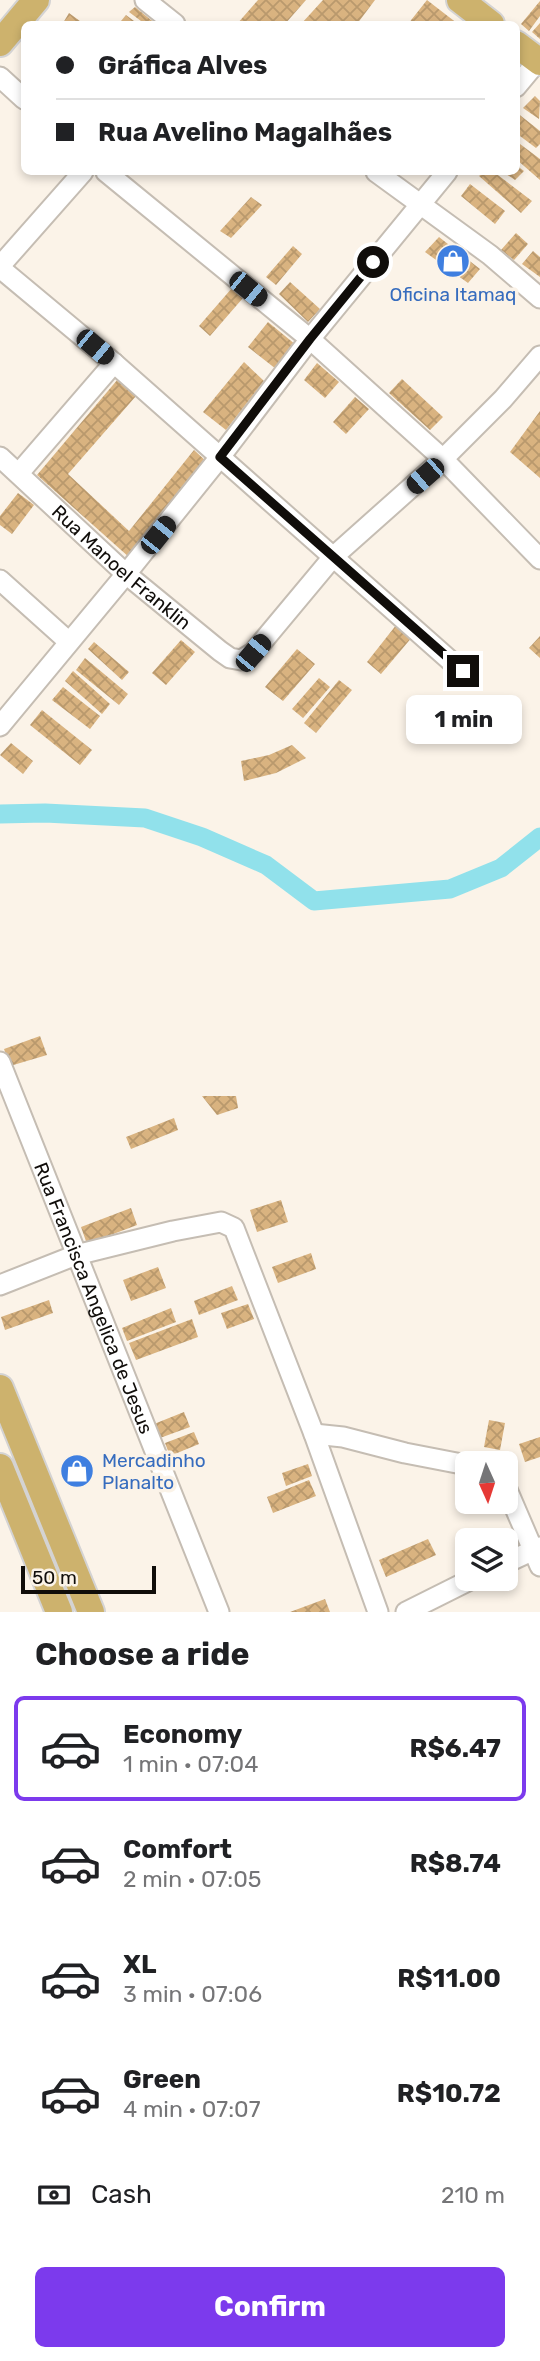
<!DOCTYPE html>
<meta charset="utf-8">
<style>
:root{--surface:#fff;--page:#f2f2f2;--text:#202124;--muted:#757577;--line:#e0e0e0;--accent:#7c3aed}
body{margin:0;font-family:Rubik,sans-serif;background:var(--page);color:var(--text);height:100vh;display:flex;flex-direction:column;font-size:26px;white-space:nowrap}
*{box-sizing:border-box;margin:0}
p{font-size:23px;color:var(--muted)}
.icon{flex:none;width:38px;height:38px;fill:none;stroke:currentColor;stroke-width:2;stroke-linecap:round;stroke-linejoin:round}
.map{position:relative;height:1612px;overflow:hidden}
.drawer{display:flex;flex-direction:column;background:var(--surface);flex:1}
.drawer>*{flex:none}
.hud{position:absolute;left:21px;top:21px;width:499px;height:154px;border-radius:10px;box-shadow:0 4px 10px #0003;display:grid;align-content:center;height:154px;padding:0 35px;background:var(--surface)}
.needle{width:46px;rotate:177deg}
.tools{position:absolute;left:455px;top:1451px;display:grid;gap:14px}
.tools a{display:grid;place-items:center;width:63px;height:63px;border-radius:10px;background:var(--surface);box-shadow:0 4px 10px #0003;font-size:35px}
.scale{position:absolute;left:21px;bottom:18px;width:135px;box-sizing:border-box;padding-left:7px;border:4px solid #100d0a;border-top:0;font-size:19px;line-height:24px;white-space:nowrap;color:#100d0a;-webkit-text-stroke:5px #fbf3e8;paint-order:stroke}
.end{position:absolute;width:32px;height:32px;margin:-16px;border:9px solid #100d0a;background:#fff;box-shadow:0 0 0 4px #fff}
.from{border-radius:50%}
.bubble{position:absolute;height:49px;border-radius:10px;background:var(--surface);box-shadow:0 4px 10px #0003;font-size:23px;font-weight:700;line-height:49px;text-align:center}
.car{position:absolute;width:21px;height:42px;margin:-21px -10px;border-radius:9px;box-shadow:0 0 5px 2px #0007;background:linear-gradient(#222 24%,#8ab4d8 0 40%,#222 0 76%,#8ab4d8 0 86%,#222 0)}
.hud b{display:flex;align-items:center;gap:24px;height:66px;font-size:26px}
.hud b+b{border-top:2px solid var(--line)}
.hud i{width:18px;height:18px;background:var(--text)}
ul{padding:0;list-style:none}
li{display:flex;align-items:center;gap:21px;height:105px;margin:0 14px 10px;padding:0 21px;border:4px solid transparent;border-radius:10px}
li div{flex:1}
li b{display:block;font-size:26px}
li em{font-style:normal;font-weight:700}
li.current{border-color:var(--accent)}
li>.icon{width:63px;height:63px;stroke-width:1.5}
h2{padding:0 35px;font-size:32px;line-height:84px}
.pay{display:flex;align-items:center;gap:18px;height:77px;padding:0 35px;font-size:26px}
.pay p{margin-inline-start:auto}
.primary-button{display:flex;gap:14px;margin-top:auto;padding:14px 35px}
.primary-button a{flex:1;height:80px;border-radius:10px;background:var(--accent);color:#fff;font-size:28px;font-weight:700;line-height:80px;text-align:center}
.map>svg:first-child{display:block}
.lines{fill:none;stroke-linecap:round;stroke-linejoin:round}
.canal{stroke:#91e1eb;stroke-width:19}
.building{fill:url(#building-cross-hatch)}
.minor-casing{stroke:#c5bdb3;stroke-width:23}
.major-casing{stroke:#d4d3d3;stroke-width:30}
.minor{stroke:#fff;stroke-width:19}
.major{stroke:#cdb26d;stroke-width:26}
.route{stroke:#100d0a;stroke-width:9}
.labels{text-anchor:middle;stroke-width:7;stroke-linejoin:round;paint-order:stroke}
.shop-label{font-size:19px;fill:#366cbe;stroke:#fbf3e8}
.street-label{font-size:19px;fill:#100d0a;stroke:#fbf3e8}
</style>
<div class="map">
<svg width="540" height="1612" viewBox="0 0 540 1612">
<defs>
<pattern id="building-cross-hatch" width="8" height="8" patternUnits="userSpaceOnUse" patternTransform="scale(1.75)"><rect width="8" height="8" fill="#d9b380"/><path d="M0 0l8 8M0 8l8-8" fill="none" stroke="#b9996d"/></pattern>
</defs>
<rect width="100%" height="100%" fill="#fbf3e8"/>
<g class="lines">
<path class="canal" d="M0,814L45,813L145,818L202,837L266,865L314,901L450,889L501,868L540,837"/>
</g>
<path class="building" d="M258,0H306L285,24H237Z
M323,0H375L357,24H301Z
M427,0L458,24H408Z
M540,1V16L529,31L521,24Z
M135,7L156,24H145L129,12Z
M69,13L84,24L63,23Z
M126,15L138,24H126L121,21Z
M540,23V39L532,32Z
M535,96L540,101L539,119L523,108Z
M516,112L540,131V144L536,148L516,133Z
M516,141L540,159V180L516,159Z
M516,165L524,171L515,180L503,172H516Z
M484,172H494L532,201L521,213L479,176Z
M470,184L505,211L495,224L461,196Z
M251,197L262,205L231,238L220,231Z
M516,233L528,244L514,260L501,250Z
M439,237L480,269L468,283L425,252Z
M293,246L302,254L276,285L266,277Z
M533,251L540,257V277L522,264Z
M290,282L320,309L308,322L279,294Z
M232,288L243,298L210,336L199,326Z
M268,322L296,345L276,369L248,347Z
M244,362L264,381L226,430L203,412Z
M317,363L339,382L325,398L304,380Z
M118,379L136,396L68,474L129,531L194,450L207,462L130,558L37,475Z
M402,379L443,417L430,430L389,393Z
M355,397L369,409L346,434L333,422Z
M540,411V478L510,452Z
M18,493L34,505L12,534L0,525V516Z
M397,624L413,636L381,674L367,662Z
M540,636V658L529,648Z
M181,640L195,652L166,685L152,673Z
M94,642L129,672L122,680L88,649Z
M297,649L315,664L283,701L265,687Z
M85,658L128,694L119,705L76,670Z
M73,671L110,704L102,714L65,681Z
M319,678L330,687L303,718L292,709Z
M339,680L352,690L316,733L304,723Z
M63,687L100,716L90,729L52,700Z
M42,710L92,750L80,765L30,725Z
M11,743L33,761L23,774L0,755Z
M292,745L306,758L276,773L244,781L241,761L269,755Z
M40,1036L47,1055L10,1066L4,1049Z
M202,1096H236L238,1108L217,1115Z
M174,1118L178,1130L131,1149L126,1137Z
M281,1200L288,1222L257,1232L250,1210Z
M131,1208L137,1225L87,1244L81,1227Z
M311,1253L316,1269L278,1283L272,1267Z
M158,1267L166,1288L131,1301L123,1280Z
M232,1286L238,1300L199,1315L194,1301Z
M49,1300L53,1313L5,1330L1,1317Z
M248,1304L254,1319L227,1329L221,1313Z
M171,1308L176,1322L127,1341L122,1328Z
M192,1319L198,1337L136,1360L129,1343Z
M184,1412L190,1427L160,1438L154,1424Z
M489,1420L505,1423L500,1450L484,1447Z
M194,1432L199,1444L170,1456L165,1443Z
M540,1437V1457L525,1462L519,1444Z
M308,1464L312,1476L286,1486L282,1473Z
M309,1480L316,1496L273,1513L267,1497Z
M428,1539L436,1555L386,1577L379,1560Z
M325,1599L330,1612H290Z"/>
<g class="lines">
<g class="minor-casing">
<g id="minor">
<path d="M145,0L175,24"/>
<path d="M0,77L24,99"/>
<path d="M516,87L540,58"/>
<path d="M106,172L310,339L443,459L540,559"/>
<path d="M376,172L490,255L540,298"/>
<path d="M0,266L83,172"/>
<path d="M0,268L114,363L462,671"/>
<path id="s1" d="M0,457L126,574L220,651L230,658L241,660L253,653L333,557L443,459L503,399L540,356"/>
<path d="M19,473L114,363"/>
<path d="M0,580L69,642"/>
<path d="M0,726L126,574L220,457L310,339L447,172"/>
<path id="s2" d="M0,1062L219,1612"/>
<path d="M0,1285L76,1255L173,1231L221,1222L234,1228L314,1434L378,1612"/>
<path d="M314,1434L343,1437L405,1453L467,1465"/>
<path d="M506,1487L540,1566"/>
<path d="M506,1563L540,1547"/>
<path d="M406,1612L474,1578"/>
</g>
</g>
<g class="major-casing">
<path id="major" d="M460,0L491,24
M0,43L36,0
M516,44L540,62
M0,1388L91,1612
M0,1467L59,1612"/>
</g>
<use href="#minor" class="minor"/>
<use href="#major" class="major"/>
</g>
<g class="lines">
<path class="route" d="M373,262L310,339L220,457L463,671"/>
</g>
<defs>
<g id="shop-disc" transform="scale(1.75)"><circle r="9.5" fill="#3f7fe0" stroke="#fbf3e8"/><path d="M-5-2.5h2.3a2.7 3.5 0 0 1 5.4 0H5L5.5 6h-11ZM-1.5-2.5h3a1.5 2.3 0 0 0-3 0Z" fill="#fff"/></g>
</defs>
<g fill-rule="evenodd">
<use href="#shop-disc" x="453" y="261"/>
<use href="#shop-disc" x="77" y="1471"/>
</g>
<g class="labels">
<g class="shop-label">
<text x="453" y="301">Oficina Itamaq</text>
<text x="102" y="1467" text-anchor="start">Mercadinho<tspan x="102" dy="22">Planalto</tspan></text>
</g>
<g class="street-label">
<text dy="7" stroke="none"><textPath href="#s1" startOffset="164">Rua Manoel Franklin</textPath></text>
<text dy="7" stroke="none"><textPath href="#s2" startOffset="254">Rua Francisca Angelica de Jesus</textPath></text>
</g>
</g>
</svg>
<div class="tools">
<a><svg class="needle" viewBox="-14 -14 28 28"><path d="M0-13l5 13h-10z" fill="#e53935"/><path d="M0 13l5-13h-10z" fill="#757577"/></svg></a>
<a><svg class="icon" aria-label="layers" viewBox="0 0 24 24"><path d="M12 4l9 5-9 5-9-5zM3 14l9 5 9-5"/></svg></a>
</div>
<div class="scale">50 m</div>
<i class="end from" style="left:373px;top:262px"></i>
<i class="end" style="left:463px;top:671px"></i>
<div class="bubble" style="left:406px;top:695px;width:116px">1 min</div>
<i class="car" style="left:248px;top:289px;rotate:129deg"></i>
<i class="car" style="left:95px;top:347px;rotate:130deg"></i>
<i class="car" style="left:425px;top:476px;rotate:229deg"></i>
<i class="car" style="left:158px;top:535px;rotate:39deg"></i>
<i class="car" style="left:253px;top:653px;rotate:40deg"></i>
<div class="hud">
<b><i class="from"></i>Gráfica Alves</b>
<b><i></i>Rua Avelino Magalhães</b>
</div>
</div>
<section class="drawer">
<h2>Choose a ride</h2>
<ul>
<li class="current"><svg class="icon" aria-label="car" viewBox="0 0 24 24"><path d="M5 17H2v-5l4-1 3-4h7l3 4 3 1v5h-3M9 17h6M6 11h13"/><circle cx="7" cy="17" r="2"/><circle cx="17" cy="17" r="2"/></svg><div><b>Economy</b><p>1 min · 07:04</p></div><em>R$6.47</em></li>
<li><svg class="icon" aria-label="car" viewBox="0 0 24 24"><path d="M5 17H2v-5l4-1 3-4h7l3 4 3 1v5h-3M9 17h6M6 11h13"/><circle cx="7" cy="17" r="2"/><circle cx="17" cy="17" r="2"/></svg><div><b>Comfort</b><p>2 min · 07:05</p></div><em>R$8.74</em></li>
<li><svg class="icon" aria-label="car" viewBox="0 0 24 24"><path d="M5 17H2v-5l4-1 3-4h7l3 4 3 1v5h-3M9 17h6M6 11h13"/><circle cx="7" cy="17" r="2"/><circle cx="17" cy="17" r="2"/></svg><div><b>XL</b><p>3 min · 07:06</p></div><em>R$11.00</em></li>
<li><svg class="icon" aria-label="car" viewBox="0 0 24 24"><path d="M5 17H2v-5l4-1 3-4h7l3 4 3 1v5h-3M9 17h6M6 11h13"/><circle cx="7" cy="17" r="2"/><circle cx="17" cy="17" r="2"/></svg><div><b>Green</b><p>4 min · 07:07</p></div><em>R$10.72</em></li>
</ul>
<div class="pay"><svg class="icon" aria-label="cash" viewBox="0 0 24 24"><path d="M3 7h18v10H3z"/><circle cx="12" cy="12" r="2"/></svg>Cash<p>210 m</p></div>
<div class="primary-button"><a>Confirm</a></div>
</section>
